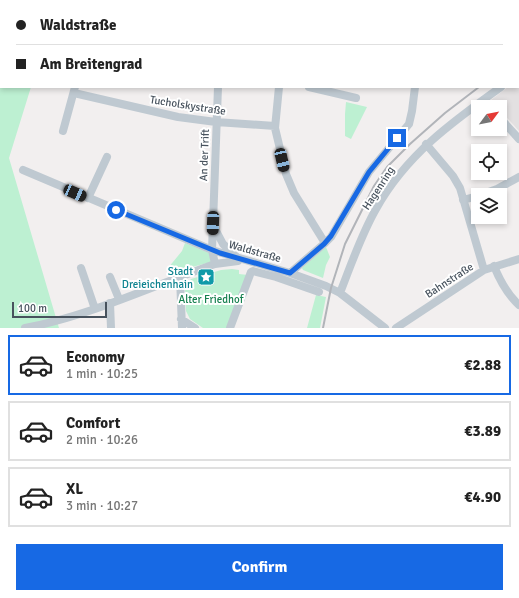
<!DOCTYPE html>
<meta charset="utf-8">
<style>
:root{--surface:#fff;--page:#f6f6f6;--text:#222;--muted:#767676;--line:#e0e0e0;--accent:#1769e4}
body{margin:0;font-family:Signika,sans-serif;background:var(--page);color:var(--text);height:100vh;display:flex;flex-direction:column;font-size:15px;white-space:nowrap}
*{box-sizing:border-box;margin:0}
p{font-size:13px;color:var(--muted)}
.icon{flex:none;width:22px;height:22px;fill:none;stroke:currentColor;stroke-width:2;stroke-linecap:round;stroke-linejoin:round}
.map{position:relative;height:328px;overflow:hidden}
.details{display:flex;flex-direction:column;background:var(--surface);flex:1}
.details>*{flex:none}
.banner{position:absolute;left:0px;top:0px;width:519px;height:88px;box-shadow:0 2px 6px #0003;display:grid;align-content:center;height:88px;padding:0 16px;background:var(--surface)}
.needle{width:26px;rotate:58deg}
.fabs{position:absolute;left:471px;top:100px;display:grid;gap:8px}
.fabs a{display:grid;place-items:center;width:36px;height:36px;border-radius:0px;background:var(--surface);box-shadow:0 2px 6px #0003;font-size:20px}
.scale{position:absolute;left:12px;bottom:10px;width:95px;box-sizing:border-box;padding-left:4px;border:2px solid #47525d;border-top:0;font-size:11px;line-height:14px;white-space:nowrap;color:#47525d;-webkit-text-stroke:3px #fff;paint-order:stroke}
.end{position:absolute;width:18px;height:18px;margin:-9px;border:5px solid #1769e4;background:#fff;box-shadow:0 0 0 2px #fff}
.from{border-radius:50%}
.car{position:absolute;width:12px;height:24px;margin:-12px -6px;border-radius:5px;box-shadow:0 0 3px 1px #0007;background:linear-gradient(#222 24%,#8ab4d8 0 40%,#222 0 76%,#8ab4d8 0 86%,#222 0)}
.banner b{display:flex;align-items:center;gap:14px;height:38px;font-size:15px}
.banner b+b{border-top:1px solid var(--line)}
.banner i{width:10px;height:10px;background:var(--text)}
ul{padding:7px 0 0;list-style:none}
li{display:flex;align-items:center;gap:12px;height:60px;margin:0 8px 6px;padding:0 8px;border:2px solid var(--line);border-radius:0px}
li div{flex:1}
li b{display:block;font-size:15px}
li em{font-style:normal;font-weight:800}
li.active{border-color:var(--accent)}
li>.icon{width:36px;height:36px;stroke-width:1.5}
.cta{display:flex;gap:8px;margin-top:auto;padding:8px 16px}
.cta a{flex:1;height:46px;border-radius:0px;background:var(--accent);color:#fff;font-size:16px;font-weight:800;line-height:46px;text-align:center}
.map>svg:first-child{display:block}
.education{fill:#e3e0e1}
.green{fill:#bdf0d2}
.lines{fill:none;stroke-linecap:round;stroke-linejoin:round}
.minor{stroke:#bfc9d1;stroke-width:8}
.rail{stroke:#b1b4b9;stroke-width:2}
.route{stroke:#1769e4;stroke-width:5}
.labels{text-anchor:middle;stroke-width:4;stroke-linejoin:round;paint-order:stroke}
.street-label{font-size:11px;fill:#47525d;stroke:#fff}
.culture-label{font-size:11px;fill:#0d838f;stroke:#fff;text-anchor:end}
.park-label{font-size:11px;fill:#16804f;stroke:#fff}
</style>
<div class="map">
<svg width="519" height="328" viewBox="0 0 519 328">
<rect width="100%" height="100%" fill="#f2efef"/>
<path class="education" d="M518,86L519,87V131L500,110V107H497L491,100L508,87H518Z"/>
<path class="green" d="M0,0H38L1,1V87H31L9,158L59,328H0Z
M346,102L367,107L351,139L345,136V114Z
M185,243L209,253L211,262L170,273L168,268L182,251Z
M326,247L330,257L326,265L323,278L303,270L302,268Z
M232,269L239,270V274L248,275L227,328H203L190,319L186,311L185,288L191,279L221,270Z
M316,295L326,297L320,328H307Z"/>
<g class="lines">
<path class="minor" d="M83,0V1
M315,0L318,1
M222,1V0
M518,42L519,41
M518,75L519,74
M279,87L275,128L286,174L294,193L325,243
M309,87L356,98
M74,93L178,117L216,122L275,126
M483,100L490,107
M500,118L519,139
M63,131L75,87
M426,144L453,176L460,188L484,270
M23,170L212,250L290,273L326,286L340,293L385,328
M480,195L497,189L519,177
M88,198L107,157
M463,200L478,196
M214,227L223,244L235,255
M215,264L212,250L218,87
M494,266C500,281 507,294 519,305
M81,268L95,309
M290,273L325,243L331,237L369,172L409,124L412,111L415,87
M110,277L119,299
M180,277L182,328
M340,293C351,265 361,235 376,209C406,155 452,122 501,87
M110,303L111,328
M181,319L195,328
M25,328C90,316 152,286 215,264L238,261
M230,328L251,272L253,271L276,277L319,292
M396,328L484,270L519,259"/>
<path class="rail" d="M518,57H519
M323,328L331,288L345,244L374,186L387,167L410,144L445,113L479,87"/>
</g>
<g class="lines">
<path class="route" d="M116,210L220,253L290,273L324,244L331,236L369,172L397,138"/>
</g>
<defs>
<g id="sight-square" transform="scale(0.9)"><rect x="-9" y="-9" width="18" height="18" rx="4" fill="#0f9aa8" stroke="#fff"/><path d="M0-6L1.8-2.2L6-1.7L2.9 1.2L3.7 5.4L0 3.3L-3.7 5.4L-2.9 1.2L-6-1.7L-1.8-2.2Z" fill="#fff"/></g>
</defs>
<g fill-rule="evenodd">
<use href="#sight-square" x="206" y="277"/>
</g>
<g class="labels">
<g class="street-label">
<text transform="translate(188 105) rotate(9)" y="4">Tucholskystraße</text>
<text transform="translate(204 155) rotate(-88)" y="4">An der Trift</text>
<text transform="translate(378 188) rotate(-57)" y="4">Hagenring</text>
<text transform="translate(255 251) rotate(16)" y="4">Waldstraße</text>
<text transform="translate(449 280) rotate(-33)" y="4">Bahnstraße</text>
</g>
<g class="culture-label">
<text x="193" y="275">Stadt<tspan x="193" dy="13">Dreieichenhain</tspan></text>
</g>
<g class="park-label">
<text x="211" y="303">Alter Friedhof</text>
</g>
</g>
</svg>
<div class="fabs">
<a><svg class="needle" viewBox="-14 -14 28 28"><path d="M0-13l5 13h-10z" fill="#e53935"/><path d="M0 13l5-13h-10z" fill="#767676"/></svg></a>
<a><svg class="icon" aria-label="locate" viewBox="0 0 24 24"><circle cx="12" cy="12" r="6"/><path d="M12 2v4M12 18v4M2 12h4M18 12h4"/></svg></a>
<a><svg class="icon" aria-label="layers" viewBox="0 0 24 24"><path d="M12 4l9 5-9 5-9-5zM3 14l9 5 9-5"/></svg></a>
</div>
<div class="scale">100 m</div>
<i class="end from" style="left:116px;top:210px"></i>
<i class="end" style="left:397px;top:138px"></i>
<i class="car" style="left:282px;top:160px;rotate:167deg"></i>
<i class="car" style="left:75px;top:193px;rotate:114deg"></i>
<i class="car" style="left:213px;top:223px;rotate:182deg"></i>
<div class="banner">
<b><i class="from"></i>Waldstraße</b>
<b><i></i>Am Breitengrad</b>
</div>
</div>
<section class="details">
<ul>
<li class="active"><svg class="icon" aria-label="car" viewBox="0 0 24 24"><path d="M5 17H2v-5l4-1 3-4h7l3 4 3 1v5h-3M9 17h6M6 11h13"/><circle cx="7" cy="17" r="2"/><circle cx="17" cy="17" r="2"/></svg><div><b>Economy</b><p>1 min · 10:25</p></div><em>€2.88</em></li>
<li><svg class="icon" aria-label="car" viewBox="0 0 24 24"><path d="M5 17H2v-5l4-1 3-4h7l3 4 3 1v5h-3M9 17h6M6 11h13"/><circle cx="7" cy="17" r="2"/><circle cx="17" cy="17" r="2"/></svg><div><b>Comfort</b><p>2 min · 10:26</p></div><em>€3.89</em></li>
<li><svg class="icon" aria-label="car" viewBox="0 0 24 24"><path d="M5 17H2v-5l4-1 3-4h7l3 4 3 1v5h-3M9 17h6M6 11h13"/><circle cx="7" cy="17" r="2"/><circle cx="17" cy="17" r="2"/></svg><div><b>XL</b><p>3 min · 10:27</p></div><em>€4.90</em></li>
</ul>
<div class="cta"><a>Confirm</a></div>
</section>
